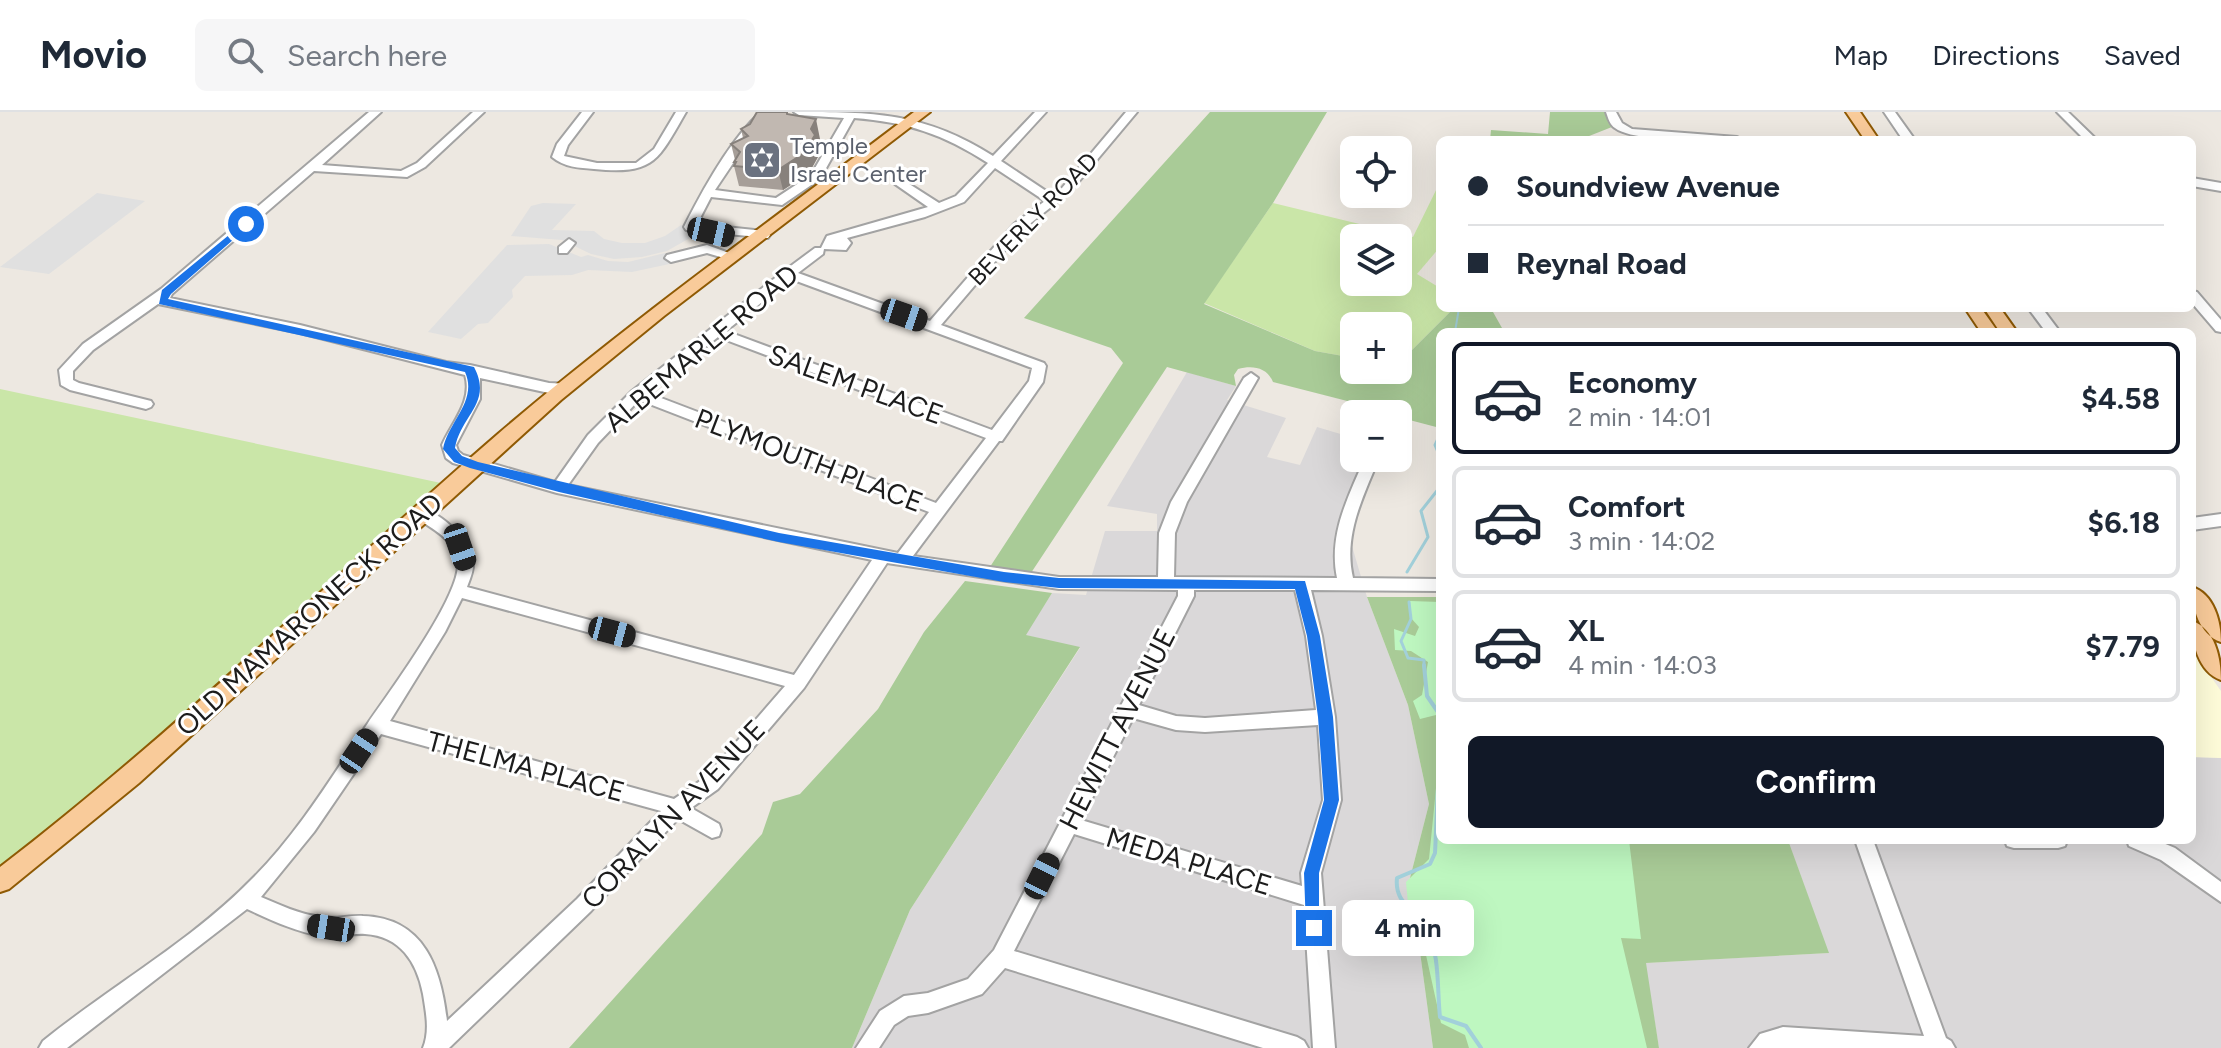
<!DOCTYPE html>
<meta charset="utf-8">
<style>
:root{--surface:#fff;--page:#f6f6f7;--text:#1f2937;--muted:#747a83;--line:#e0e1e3;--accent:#111827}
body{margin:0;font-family:Figtree,sans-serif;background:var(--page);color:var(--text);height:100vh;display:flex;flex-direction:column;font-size:30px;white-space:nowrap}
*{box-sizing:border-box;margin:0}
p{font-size:26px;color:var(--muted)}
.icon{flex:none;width:44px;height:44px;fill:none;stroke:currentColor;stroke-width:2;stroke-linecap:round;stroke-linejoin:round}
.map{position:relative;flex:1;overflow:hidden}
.sheet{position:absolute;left:1436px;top:216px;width:760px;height:516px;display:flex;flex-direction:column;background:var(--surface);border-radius:12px;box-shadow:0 8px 32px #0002}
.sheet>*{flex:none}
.guide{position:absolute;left:1436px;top:24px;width:760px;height:176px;border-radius:12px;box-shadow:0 8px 32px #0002;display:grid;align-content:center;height:176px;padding:0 32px;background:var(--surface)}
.fabs{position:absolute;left:1340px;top:24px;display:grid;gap:16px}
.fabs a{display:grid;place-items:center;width:72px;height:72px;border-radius:12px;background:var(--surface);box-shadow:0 8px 32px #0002;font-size:40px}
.end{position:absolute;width:36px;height:36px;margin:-18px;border:10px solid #1a73e8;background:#fff;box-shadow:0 0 0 4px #fff}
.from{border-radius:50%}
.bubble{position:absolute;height:56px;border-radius:12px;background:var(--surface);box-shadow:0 8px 32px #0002;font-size:26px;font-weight:700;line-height:56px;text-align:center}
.car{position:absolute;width:24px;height:48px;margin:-24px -12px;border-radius:10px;box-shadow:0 0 6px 2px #0007;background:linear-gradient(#222 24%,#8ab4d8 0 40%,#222 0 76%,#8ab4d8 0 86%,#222 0)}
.guide b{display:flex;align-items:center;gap:28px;height:76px;font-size:30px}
.guide b+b{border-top:2px solid var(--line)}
.guide i{width:20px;height:20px;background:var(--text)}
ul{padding:14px 0 0;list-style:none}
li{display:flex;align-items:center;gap:24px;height:112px;margin:0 16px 12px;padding:0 16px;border:4px solid var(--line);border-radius:12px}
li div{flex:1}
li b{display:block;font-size:30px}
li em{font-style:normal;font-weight:700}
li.active{border-color:var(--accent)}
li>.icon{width:72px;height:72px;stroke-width:1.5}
.primary-button{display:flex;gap:16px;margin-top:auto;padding:16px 32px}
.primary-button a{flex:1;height:92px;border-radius:12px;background:var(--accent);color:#fff;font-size:32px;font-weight:700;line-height:92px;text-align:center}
header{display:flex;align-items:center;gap:48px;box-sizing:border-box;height:112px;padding:0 40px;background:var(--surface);border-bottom:2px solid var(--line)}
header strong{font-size:38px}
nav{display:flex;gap:44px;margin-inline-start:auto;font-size:28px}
.search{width:560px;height:72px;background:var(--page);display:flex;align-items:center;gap:20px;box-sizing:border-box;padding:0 28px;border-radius:12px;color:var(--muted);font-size:30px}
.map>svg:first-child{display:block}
.residential{fill:#dad8d9}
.education{fill:#fefcd9}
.grass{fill:#cae6a8;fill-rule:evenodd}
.forest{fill:#a9cb97}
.park{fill:#bef7c0}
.parking{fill:#e0e0e0}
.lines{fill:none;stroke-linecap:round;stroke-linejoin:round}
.stream-far2{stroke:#a2d0da;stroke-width:2}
.stream-far1{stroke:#a2d0da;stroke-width:3}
.stream{stroke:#a2d0da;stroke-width:4}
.minor-casing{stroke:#a3a3a3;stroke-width:4}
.major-casing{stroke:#8f5a04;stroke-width:4}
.minor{fill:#fff;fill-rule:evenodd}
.major{fill:#f9cb9a;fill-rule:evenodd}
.wall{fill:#a69e98}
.shaded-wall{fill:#87817c}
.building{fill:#c1b8b1;stroke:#87817c;stroke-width:2}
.route{fill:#1a73e8}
.labels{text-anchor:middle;stroke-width:6;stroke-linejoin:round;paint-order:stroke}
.far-worship-label{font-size:24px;fill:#5b616d;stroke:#fff;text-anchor:start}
.far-street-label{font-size:24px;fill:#1c1c1c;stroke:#fff}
.street-label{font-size:28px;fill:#1c1c1c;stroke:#fff}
</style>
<header>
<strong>Movio</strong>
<div class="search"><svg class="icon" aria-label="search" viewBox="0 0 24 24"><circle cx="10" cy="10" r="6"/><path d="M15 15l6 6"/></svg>Search here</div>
<nav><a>Map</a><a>Directions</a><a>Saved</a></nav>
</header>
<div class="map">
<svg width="2221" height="936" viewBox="0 0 2221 936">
<rect width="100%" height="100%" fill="#ede8e1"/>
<path class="residential" d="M1187,260L1236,274L1227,288L1286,306L1267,345L1300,353L1317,315L1354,326V346H1378L1349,424L1367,485L1408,593L1429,692L1410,766L1433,936H852L910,798L1080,536L1025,523L1052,481L1086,483L1105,419H1157V402L1107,394Z
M2192,645L2221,646V936H1659L1645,851L1828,841L1788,728H2192Z"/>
<path class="education" d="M2192,538L2221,579V646L2192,645Z"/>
<path class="grass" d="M1440,70V135L1417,162L1440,176V196H1454L1412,238L1398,242V214H1354V246L1315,239L1204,191L1273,91L1413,125ZM1354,126H1398V170H1354Z
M0,277L441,371L72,703L0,757Z"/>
<path class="forest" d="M1210,0H1327L1273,91L1204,192L1315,239L1354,246V258H1398V242L1412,238L1454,196H1495L1493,200L1502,216L1500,220H1440V316L1398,305V302L1273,270C1267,255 1252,253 1238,257L1234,263L1236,274L1167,255L1027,467L986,461L1123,251L1111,236L1024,206Z
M1550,0H1611L1617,13L1579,28H1490L1491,18L1548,22Z
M965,469L1052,481L1026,523L1080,535L910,798L852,936H569L762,722L773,690L800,682L878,597L924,520Z
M1367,485H1440V728H1788L1829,841L1646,851L1659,936H1433L1410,766L1429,692L1408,593Z"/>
<path class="park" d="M1410,489L1440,490V602L1420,607L1413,589L1422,583L1428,550L1411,539L1395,538L1394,517L1415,524L1419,515L1411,506Z
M1440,636V728H1629L1641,827L1621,826L1647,936H1469L1465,923L1441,911L1424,834L1428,821L1409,802L1406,770L1429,747Z"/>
<path class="parking" d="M97,81L145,89L49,162L0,155Z
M543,91L576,92L552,118L594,119L604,127L622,131H645L665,124L681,113L697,122L667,139L642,145L614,147L591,142L562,128L511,124L531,94Z
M549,132L581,145L588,143L608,149L628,150L665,141L674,151L632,160L588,158L572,163L525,164L512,178L513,185L488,211L478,212L461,227L428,220L507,133Z"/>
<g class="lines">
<path class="stream-far2" d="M1455,220L1459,196"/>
<path class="stream-far1" d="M1440,322L1435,333L1440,345
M1407,460L1428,425L1421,399L1440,375
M1409,490L1411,507L1401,529L1408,546L1424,548V555"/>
<path class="stream" d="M1424,553L1427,584L1440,603
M1440,632L1435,741L1430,752L1397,766C1394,793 1417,797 1427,818C1440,842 1437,878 1440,905L1466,914L1481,936"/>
<g class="minor-casing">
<path id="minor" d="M369,0H381L322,53L401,59L417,51L473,0H484L425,55L407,65L314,59L172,182L170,186L300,213L446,250L470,253L549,271L572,272L574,275L572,278L549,281L480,266V287L456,333L458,339L463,343L555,370L588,323L632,279L784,159L815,136H821L827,124L928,95L895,72V68H903L939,91L956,84L988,51C943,22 907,10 854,6L820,67L782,93L711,85L697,112L764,119L770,123L768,126L686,118L684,115C702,79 731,26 761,0H773L758,14L715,78L776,86L811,63L844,6L799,3L794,0C873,0 924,0 993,44L1035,0H1046L1001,49L1052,83L1062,76L1126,0H1137L1070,80L1022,118L941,213L1044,251L1046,254L1043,270L1002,329H999L913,444L1059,465H1158L1159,421L1171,390L1244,266L1251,261L1258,266L1187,390L1175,421L1174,465L1337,466C1328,423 1348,385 1365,346H1379C1363,385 1343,423 1353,466L1440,467V479L1311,478L1322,524L1335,605L1341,688L1321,761L1335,936H1313L1304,793L1074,722L1014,839L1297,925L1304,929L1308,936H1263L1005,856L982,882L928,901L908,904L894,913L879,936H856L880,899L904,884L928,881L968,867L994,838L1178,484V478L1059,477L887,451L804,576L718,677L691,696L719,712L721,718L719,724L712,726L678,707L591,799L449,936H423C430,919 426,901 423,882C417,850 400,824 365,822C350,821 337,826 322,824C296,820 271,808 247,797L67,936H39L43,929C111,874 193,828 253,766C298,721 333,663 368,611C390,579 456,490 458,454C460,431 432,416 416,406L413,402L416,398C436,393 472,430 473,450C474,458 470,467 467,475L794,563L872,448L557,381L453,351L446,346L442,333C452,310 473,289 465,263L300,221L158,192L93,238L73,259V268L79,271L151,289L153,292L151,295L146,297L70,278L61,273L59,258L83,232L161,177ZM995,56L1045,89L1014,112L930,209L798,161L823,142L824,137L846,138L851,131L847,126L925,105L964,90ZM791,167L1032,256L1029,269L992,318L726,219ZM718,225L986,326L936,391L648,281ZM639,288L929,400L898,441L568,373L598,331ZM1194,478H1295L1306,524L1316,598L1205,606L1176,604L1139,593L1194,484ZM462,486L785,574L706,665L674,687L390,609L445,520ZM1133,606L1176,618L1205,620L1318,613L1323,688L1301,761L1302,774L1081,708ZM381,622L661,699L577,787L447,909C441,857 425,806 363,804C349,803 335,808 320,805C299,802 280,793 261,785L314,720Z
M582,0H593L568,33L564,44L597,51H636L654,37L676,0H686C658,48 655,63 594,57C579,56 564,55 552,45L557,32Z
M1606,0H1616L1622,11L1632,17L1737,25L1743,28C1716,28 1634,31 1615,16C1610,13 1608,6 1606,0Z
M1884,0H1895L1915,28H1903Z
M2057,0H2068L2097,28H2085Z
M2192,66L2221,71V79L2192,74Z
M569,127L575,131L567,141H559V135Z
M707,133L740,145L734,149L707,141L671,150L665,146L667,143Z
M2192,179L2197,180L2221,208V220L2216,219L2192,191Z
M2028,196H2042L2060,220H2046Z
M2221,402V414L2192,418V406Z
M1855,728H1873L1946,926L1951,929L1955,936H1749L1760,922L1783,915L1924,924Z
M2005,728H2067L2065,734L2058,736H2014L2007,734Z
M2127,728H2156L2175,736L2221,770V790L2161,748L2129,734Z"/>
</g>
<g class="major-casing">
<path id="major" d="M914,0H930L664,204L561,288L139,671L9,777L0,780V755C175,621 331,466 498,322C631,208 775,106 914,0Z
M1846,0H1860L1879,28H1865Z
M1965,196H1981L1998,220H1981Z
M1984,196H2000L2017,220H2000Z
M2192,475C2214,482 2221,510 2221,530C2199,523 2192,495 2192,475Z
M2192,509C2215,516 2221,547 2221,568C2198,560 2192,530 2192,509Z"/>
</g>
<use href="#minor" class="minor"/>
<use href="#major" class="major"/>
</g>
<path class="wall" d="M787,2L820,27L817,34L819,43L809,61L783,78L739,74L734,54L735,48L731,32L743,26L741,17L750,12Z"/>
<path class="shaded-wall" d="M816,7L820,27L817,34L819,43L809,61L783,78L778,58Z"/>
<path class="building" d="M757,0H787V2L816,7L811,17L815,23L804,41L778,58L734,54L736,50H734L740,40L731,32L748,24L741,17L750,12Z"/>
<path class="route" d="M246,109L249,114L171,182L168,187L474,255C493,291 461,303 455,336L462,344L478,350L779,421L1004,460L1059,466L1305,469L1320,524L1333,605L1339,688L1319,761V821H1308L1306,816L1304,761L1324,688L1318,605L1307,524L1295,477L1059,476L1004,470L779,430L559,380L470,356L454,350L443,337C448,310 478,289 465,260L159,192L162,178Z"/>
<defs>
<g id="synagogue-square" transform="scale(2)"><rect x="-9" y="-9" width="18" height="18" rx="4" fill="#6b7280" stroke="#fff"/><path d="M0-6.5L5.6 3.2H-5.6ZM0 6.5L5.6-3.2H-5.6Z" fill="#fff"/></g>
</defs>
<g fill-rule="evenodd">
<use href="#synagogue-square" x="762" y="48"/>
</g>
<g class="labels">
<g class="far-worship-label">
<text x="790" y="42">Temple<tspan x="790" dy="28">Israel Center</tspan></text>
</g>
<g class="far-street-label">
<text transform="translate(1033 107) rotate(-46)" y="8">BEVERLY ROAD</text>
</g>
<g class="street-label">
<text transform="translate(701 236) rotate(-40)" y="10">ALBEMARLE ROAD</text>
<text transform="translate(856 272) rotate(20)" y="10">SALEM PLACE</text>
<text transform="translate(809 348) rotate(21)" y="10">PLYMOUTH PLACE</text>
<text transform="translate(309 502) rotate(-42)" y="10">OLD MAMARONECK ROAD</text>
<text transform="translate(1117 617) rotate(-63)" y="10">HEWITT AVENUE</text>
<text transform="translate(526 654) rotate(15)" y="10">THELMA PLACE</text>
<text transform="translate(673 702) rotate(-46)" y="10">CORALYN AVENUE</text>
<text transform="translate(1189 749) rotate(17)" y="10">MEDA PLACE</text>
</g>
</g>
</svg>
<div class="fabs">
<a><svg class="icon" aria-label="locate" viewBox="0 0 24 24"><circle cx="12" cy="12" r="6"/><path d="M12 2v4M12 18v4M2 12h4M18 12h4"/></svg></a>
<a><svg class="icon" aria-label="layers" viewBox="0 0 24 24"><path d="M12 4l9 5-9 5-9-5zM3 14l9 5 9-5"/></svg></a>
<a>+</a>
<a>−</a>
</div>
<i class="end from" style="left:246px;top:112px"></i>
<i class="end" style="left:1314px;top:816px"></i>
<div class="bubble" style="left:1342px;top:788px;width:132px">4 min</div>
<i class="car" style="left:711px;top:120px;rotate:103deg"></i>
<i class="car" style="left:904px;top:203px;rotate:109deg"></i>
<i class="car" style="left:460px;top:435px;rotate:161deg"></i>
<i class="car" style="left:612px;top:520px;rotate:105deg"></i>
<i class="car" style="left:359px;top:639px;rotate:34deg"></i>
<i class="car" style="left:1042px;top:764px;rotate:26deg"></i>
<i class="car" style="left:331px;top:816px;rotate:279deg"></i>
<div class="guide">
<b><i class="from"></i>Soundview Avenue</b>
<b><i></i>Reynal Road</b>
</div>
<section class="sheet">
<ul>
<li class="active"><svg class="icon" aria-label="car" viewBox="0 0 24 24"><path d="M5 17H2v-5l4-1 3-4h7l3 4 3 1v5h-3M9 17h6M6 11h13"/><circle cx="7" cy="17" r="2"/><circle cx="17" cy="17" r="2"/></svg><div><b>Economy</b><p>2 min · 14:01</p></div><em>$4.58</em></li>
<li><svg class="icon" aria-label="car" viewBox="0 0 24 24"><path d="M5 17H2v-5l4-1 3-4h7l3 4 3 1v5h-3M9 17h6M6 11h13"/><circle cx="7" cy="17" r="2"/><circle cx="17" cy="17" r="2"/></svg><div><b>Comfort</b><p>3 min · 14:02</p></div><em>$6.18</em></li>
<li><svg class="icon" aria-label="car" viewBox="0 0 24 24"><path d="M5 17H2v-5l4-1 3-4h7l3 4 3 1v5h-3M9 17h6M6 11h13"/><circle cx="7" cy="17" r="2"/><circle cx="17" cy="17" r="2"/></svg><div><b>XL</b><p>4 min · 14:03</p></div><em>$7.79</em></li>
</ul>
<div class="primary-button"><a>Confirm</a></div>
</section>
</div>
